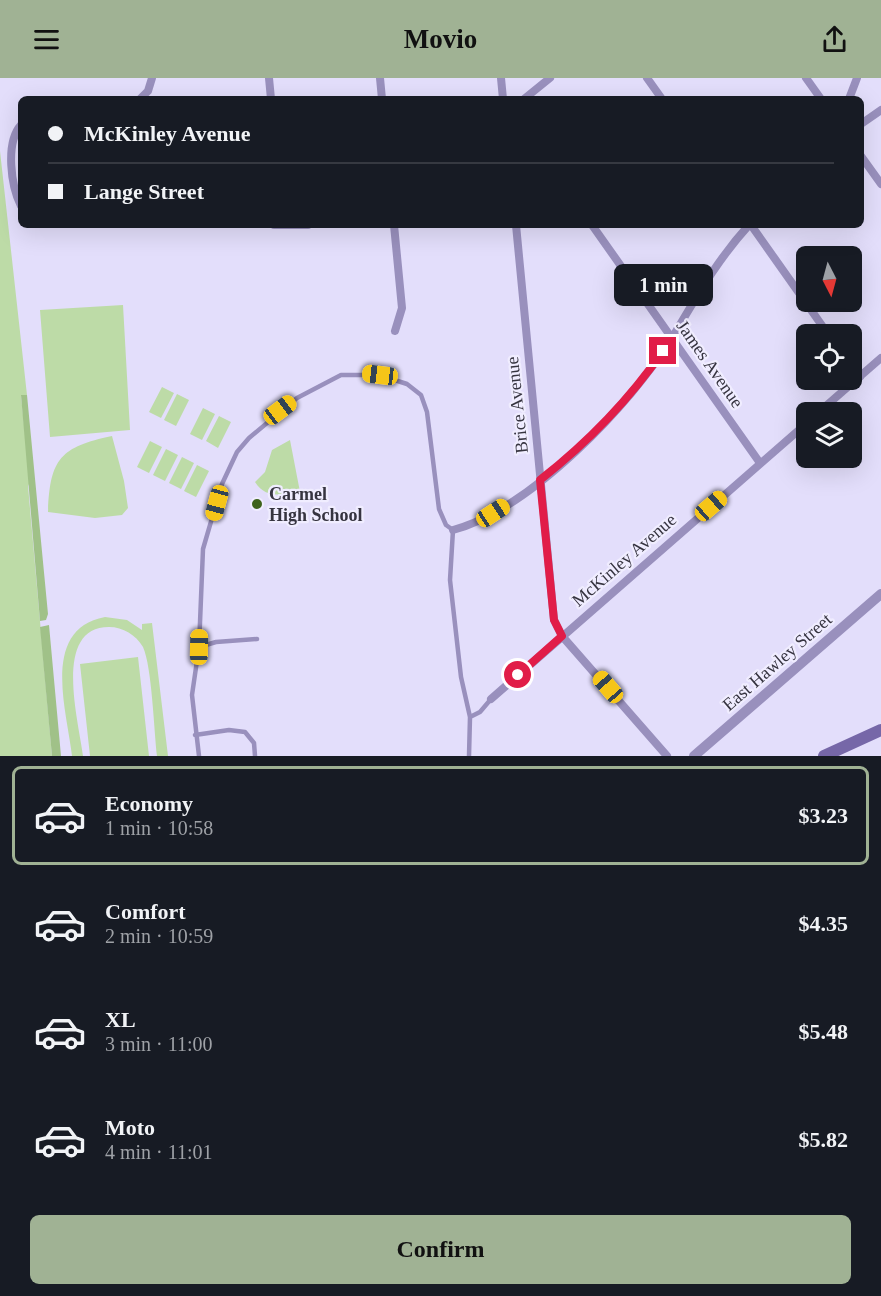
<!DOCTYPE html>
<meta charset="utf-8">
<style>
:root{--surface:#171b24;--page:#20242c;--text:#f1f3f6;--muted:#9ea1a6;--line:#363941;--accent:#a0b294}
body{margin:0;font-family:"Times New Roman",serif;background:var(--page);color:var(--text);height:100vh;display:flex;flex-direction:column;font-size:22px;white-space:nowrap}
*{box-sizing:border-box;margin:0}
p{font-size:20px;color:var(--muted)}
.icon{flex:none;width:33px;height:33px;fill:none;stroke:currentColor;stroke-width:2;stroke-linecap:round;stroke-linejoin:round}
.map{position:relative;height:678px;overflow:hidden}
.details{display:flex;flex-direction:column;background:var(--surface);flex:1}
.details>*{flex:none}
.top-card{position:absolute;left:18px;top:18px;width:846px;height:132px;border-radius:9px;box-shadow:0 6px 24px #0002;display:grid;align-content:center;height:132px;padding:0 30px;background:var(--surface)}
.needle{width:39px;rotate:174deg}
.tools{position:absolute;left:796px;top:168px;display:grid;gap:12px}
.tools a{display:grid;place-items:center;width:66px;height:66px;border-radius:9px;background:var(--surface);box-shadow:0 6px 24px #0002;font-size:30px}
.end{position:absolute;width:27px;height:27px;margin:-14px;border:8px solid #e11d48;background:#fff;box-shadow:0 0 0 3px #fff}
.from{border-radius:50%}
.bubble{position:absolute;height:42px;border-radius:9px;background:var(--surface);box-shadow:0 6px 24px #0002;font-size:20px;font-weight:700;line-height:42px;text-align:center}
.car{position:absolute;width:18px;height:36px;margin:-18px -9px;border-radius:8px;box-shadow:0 0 4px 2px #0007;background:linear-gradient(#f5c518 24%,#345 0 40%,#f5c518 0 76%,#345 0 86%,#f5c518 0)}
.top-card b{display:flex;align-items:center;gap:21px;height:57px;font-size:22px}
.top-card b+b{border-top:2px solid var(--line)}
.top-card i{width:15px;height:15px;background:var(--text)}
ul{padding:10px 0 0;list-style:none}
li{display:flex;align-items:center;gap:18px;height:99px;margin:0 12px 9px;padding:0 18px;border:3px solid transparent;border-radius:9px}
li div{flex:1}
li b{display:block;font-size:22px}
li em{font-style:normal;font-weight:700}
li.selected{border-color:var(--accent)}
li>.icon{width:54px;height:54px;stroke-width:1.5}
.button{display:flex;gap:12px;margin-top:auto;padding:12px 30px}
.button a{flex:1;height:69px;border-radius:9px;background:var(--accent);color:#111;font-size:24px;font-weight:700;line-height:69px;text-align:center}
header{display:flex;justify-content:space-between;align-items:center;height:78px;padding:0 30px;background:var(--accent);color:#111;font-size:27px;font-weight:700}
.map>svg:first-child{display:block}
.green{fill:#bddba7}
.forest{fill:#a0c188}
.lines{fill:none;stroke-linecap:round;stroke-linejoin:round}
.service{stroke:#9990bd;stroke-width:4.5}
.minor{stroke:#9990bd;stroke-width:8}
.tertiary{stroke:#9990bd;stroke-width:10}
.secondary{stroke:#7667a8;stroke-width:12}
.route{stroke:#e11d48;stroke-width:8}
.poi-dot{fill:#3e631c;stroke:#f0edff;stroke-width:2}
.labels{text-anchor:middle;stroke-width:4.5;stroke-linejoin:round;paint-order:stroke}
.street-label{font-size:18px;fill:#363440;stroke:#f0edff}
.poi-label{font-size:18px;font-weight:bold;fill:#363440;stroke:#f0edff;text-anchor:start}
</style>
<header><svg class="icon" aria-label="menu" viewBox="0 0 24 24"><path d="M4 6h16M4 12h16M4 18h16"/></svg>Movio<svg class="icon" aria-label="share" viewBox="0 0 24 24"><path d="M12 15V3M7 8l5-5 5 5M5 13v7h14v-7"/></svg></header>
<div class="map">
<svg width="881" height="678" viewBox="0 0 881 678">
<rect width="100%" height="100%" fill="#e3defb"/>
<path class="green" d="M0,73L27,317L21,318L30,404L28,408L52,678H0Z
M123,227L130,352L50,359L40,232Z
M162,309L174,315L161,340L149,334Z
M177,316L189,322L176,348L164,342Z
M203,330L215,336L202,362L190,356Z
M219,338L231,344L218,370L206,363Z
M112,358L124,403L128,430L122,437L95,440L48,434C50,381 60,369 112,358Z
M290,362L300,414C281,416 267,422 255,404L265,394L272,372Z
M150,363L162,369L149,395L137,389Z
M166,371L178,377L165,403L153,397Z
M182,379L194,385L181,411L169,405Z
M197,387L209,393L196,419L184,413Z
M105,539L127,542L142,552V546L152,545L168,678H157C154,653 152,589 143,569C136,557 123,549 109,549C52,549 79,644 83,678H72C67,633 40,551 105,539Z
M138,579L149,678H90L80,586Z"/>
<path class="forest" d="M21,317H27L48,536L46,542L40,543Z
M49,547L61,678H52L40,549Z"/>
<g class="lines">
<path class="service" d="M199,569L216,564L257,561
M195,657L229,652L245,654L254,665L255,678
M199,678L192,617L199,569L203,471L222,406L237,374L249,360L297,320L341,297H379L407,306L421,317L427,334L439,431L446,447L453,452L450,502L461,599L470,639
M469,678L470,639L480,634L491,621"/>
<path class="minor" d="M269,0L271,21
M380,0L382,21
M501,0L503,21
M647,0L662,21
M806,0L821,21
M140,21L148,13L152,0
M524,21L550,0
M849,21L857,0
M861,46L881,32
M21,47C5,65 11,108 21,128
M861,78L881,106
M274,147H308
M394,147L402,230L395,253
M516,147L554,542L562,558L667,678
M592,147L760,385
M751,147L828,256
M852,289L860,299
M819,334L881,280
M453,452C531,431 630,327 672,260C696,220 717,182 749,147
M491,621L807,345"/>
<path class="tertiary" d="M694,678L881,516"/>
<path class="secondary" d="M824,678L881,652"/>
</g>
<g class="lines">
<path class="route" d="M518,597L562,558L554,542L540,402C587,365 629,322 663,273"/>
</g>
<circle class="poi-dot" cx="257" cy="426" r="6"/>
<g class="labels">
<g class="street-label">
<text transform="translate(710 286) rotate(55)" y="6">James Avenue</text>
<text transform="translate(517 327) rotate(-96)" y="6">Brice Avenue</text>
<text transform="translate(624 482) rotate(-41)" y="6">McKinley Avenue</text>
<text transform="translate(777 584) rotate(-41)" y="6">East Hawley Street</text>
</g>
<g class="poi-label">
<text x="269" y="422">Carmel<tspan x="269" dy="21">High School</tspan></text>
</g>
</g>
</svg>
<div class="tools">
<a><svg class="needle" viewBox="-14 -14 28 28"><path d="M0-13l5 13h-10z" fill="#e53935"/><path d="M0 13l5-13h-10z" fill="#9ea1a6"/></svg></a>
<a><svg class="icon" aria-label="locate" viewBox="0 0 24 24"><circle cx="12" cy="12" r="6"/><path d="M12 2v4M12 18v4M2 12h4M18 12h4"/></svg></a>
<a><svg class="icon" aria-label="layers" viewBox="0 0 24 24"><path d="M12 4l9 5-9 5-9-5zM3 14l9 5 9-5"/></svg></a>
</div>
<i class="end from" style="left:518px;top:597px"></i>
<i class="end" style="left:663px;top:273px"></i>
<div class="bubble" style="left:614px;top:186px;width:99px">1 min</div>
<i class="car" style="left:380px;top:297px;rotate:277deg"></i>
<i class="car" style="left:280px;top:332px;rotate:53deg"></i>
<i class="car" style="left:217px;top:425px;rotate:195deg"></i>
<i class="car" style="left:711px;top:428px;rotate:49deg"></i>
<i class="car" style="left:493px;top:435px;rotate:57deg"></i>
<i class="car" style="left:199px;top:569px;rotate:1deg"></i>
<i class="car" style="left:608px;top:609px;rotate:319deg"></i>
<div class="top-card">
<b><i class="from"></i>McKinley Avenue</b>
<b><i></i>Lange Street</b>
</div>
</div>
<section class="details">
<ul>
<li class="selected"><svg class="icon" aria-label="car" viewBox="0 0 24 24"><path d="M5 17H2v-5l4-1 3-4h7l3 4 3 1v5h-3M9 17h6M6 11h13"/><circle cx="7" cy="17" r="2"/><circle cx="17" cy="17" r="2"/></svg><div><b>Economy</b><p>1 min · 10:58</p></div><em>$3.23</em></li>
<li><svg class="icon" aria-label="car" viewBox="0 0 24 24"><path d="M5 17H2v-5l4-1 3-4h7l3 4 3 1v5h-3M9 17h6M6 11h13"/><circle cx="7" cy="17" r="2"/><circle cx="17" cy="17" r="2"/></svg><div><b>Comfort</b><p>2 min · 10:59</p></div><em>$4.35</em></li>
<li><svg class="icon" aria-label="car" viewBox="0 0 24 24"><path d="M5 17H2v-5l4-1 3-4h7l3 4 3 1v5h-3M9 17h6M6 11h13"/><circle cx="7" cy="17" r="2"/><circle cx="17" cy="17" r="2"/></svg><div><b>XL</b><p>3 min · 11:00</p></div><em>$5.48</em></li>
<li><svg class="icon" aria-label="car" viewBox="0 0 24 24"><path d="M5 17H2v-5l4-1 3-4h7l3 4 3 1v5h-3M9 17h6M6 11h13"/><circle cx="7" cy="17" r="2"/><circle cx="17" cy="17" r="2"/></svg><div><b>Moto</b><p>4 min · 11:01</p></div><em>$5.82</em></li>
</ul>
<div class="button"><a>Confirm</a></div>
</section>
